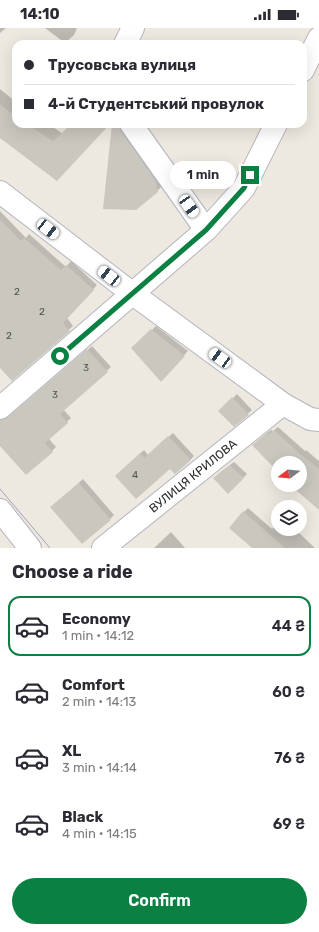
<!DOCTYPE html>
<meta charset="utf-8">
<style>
:root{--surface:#fff;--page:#f7f7f7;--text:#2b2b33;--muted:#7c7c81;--line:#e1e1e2;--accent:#0b8043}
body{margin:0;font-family:Rubik,sans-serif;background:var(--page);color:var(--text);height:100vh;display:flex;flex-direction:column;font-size:15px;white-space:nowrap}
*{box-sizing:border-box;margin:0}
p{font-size:13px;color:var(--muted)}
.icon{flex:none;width:22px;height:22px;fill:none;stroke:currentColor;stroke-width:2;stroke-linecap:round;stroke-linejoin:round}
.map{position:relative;height:520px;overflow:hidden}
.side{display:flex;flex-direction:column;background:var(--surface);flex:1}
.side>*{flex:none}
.guide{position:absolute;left:12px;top:12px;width:295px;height:88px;border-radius:12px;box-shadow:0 4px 16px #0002;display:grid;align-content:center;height:88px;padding:0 12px;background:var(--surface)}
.needle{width:26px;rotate:254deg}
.fabs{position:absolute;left:271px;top:428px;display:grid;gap:8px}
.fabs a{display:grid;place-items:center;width:36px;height:36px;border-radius:50%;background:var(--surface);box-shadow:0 4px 16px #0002;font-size:20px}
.end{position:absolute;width:18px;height:18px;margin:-9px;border:5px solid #0b8043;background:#fff;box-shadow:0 0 0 2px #fff}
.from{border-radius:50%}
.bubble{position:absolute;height:28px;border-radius:14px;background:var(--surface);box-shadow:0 4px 16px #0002;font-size:13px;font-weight:600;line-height:28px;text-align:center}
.car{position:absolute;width:12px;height:24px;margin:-12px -6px;border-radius:5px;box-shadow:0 0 3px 1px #0007;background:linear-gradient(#fff 24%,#345 0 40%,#fff 0 76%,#345 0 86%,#fff 0)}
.guide b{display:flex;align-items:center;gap:14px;height:38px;font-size:15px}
.guide b+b{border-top:1px solid var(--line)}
.guide i{width:10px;height:10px;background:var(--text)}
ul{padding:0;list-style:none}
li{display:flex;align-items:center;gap:12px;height:60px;margin:0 8px 6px;padding:0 4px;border:2px solid transparent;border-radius:12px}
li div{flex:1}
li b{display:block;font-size:15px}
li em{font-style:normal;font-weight:600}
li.current{border-color:var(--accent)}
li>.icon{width:36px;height:36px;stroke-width:1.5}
h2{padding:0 12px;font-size:18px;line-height:48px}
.button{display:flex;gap:8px;margin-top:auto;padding:8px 12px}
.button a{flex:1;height:46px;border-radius:24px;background:var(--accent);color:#fff;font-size:16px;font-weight:600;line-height:46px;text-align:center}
.status{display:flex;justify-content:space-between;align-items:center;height:28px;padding:0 20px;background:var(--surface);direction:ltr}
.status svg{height:11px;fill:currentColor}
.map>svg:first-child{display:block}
.shadow{fill:#0003}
.building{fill:#c9c7be}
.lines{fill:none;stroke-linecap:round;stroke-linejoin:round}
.minor-casing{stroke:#b3b4bf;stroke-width:24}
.minor{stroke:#fff;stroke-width:22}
.tram{stroke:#a2a3b6;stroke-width:1}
.route{stroke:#0b8043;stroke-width:5}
.labels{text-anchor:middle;stroke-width:4;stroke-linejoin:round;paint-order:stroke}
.number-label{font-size:10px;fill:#545451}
.street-label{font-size:12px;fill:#2d2d2d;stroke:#fff}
</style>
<div class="status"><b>14:10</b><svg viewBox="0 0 49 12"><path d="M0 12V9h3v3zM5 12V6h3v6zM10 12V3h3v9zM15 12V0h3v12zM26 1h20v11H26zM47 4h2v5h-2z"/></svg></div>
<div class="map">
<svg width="319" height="520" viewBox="0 0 319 520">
<rect width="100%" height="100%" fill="#ede9e0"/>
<path class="shadow" d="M0,0H6L0,5Z
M45,0H77L74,7L65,15Z
M0,61L16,74V96H48L62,105L72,96H109L65,143L0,106Z
M113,96H129L165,155L157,163Z
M0,183L26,210L29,206L66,239L71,233L97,257L67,290L73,298L12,352L0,338Z
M156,298L188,323L161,352L133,320Z
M92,318L111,339L63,381L71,390L49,411L56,419L52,423L0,416V388L7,389L13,386Z
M237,366L252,382L234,398L220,383Z
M278,399L305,423L306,422L319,433V481L292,457H300V435H278V443L257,413L271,402L273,403Z
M173,405L194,428L190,432L170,440L120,444L144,422L148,427Z
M234,434L247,446L228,465L218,446Z
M83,451L114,487L110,491L56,475Z
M248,480L272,501L278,495V501H295L315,520H253L244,484Z
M171,504L185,520H154Z"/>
<path class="building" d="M0,76L16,89V96H27L53,113L72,96H110L57,153L0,110Z
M112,96H119L121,103L155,152L158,164L136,182L103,181Z
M0,191L21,213L24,210L61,242L66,237L94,262L63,295L70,303L12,353L0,340Z
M151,301L185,328L161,354L131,320Z
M87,321L108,344L60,386L68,395L45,415L53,424L26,447L0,418V392L8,389Z
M232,369L249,387L234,399L218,383Z
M274,402L300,426H301L319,441V482L290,457H300V435H278V444L252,417L267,405L268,407Z
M168,408L191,432L175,446L170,441L136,471L115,448L140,425L144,430Z
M230,437L244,450L228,466L213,450Z
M79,455L111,492L82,516L50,479Z
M243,483L260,498L285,520H252L229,500Z"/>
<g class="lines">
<g class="minor-casing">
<path id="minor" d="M125,16L133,0
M303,42L319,10
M131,96L206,202
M0,164L133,266L283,376L310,391L319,392
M0,380L206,202L244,160L276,96
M0,482L30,520
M103,520L283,376"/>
</g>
<use href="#minor" class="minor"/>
<path class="tram" d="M0,461L50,520"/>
</g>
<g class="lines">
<path class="route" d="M60,328L206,202L244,160L250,147"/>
</g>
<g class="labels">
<g class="number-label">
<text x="17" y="267">2</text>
<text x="42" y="287">2</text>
<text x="9" y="311">2</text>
<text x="86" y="343">3</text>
<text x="55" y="370">3</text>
<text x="135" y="450">4</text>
</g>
<g class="street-label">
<text transform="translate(193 448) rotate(-39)" y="4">ВУЛИЦЯ КРИЛОВА</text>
</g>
</g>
</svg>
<div class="fabs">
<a><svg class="needle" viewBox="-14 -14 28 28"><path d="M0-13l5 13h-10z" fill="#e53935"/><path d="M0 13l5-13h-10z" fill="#7c7c81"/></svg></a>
<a><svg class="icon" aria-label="layers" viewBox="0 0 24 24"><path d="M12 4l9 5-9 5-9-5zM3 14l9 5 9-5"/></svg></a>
</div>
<i class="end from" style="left:60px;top:328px"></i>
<i class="end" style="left:250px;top:147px"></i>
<div class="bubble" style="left:170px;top:133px;width:66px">1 min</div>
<i class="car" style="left:189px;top:178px;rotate:145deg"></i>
<i class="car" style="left:48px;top:201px;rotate:128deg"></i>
<i class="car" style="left:109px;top:248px;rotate:308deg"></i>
<i class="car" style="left:220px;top:330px;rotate:306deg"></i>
<div class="guide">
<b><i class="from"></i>Трусовська вулиця</b>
<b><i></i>4-й Студентський провулок</b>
</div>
</div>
<section class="side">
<h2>Choose a ride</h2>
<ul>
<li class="current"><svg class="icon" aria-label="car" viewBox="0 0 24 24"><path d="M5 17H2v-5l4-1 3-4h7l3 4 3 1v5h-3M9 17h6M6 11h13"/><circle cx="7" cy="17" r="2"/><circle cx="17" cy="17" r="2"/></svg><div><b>Economy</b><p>1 min · 14:12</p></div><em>44 ₴</em></li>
<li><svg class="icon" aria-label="car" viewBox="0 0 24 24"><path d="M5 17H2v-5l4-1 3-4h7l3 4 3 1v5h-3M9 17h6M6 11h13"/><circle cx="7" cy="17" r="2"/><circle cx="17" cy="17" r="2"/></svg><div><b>Comfort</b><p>2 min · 14:13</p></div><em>60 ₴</em></li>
<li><svg class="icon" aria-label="car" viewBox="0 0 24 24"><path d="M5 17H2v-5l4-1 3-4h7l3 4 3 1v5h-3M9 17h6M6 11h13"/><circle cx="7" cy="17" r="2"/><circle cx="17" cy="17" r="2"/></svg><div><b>XL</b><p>3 min · 14:14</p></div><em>76 ₴</em></li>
<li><svg class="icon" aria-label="car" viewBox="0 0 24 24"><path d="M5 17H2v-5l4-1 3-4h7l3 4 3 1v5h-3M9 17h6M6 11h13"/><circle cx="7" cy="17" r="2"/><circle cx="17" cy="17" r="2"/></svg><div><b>Black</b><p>4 min · 14:15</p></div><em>69 ₴</em></li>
</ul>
<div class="button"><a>Confirm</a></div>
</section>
